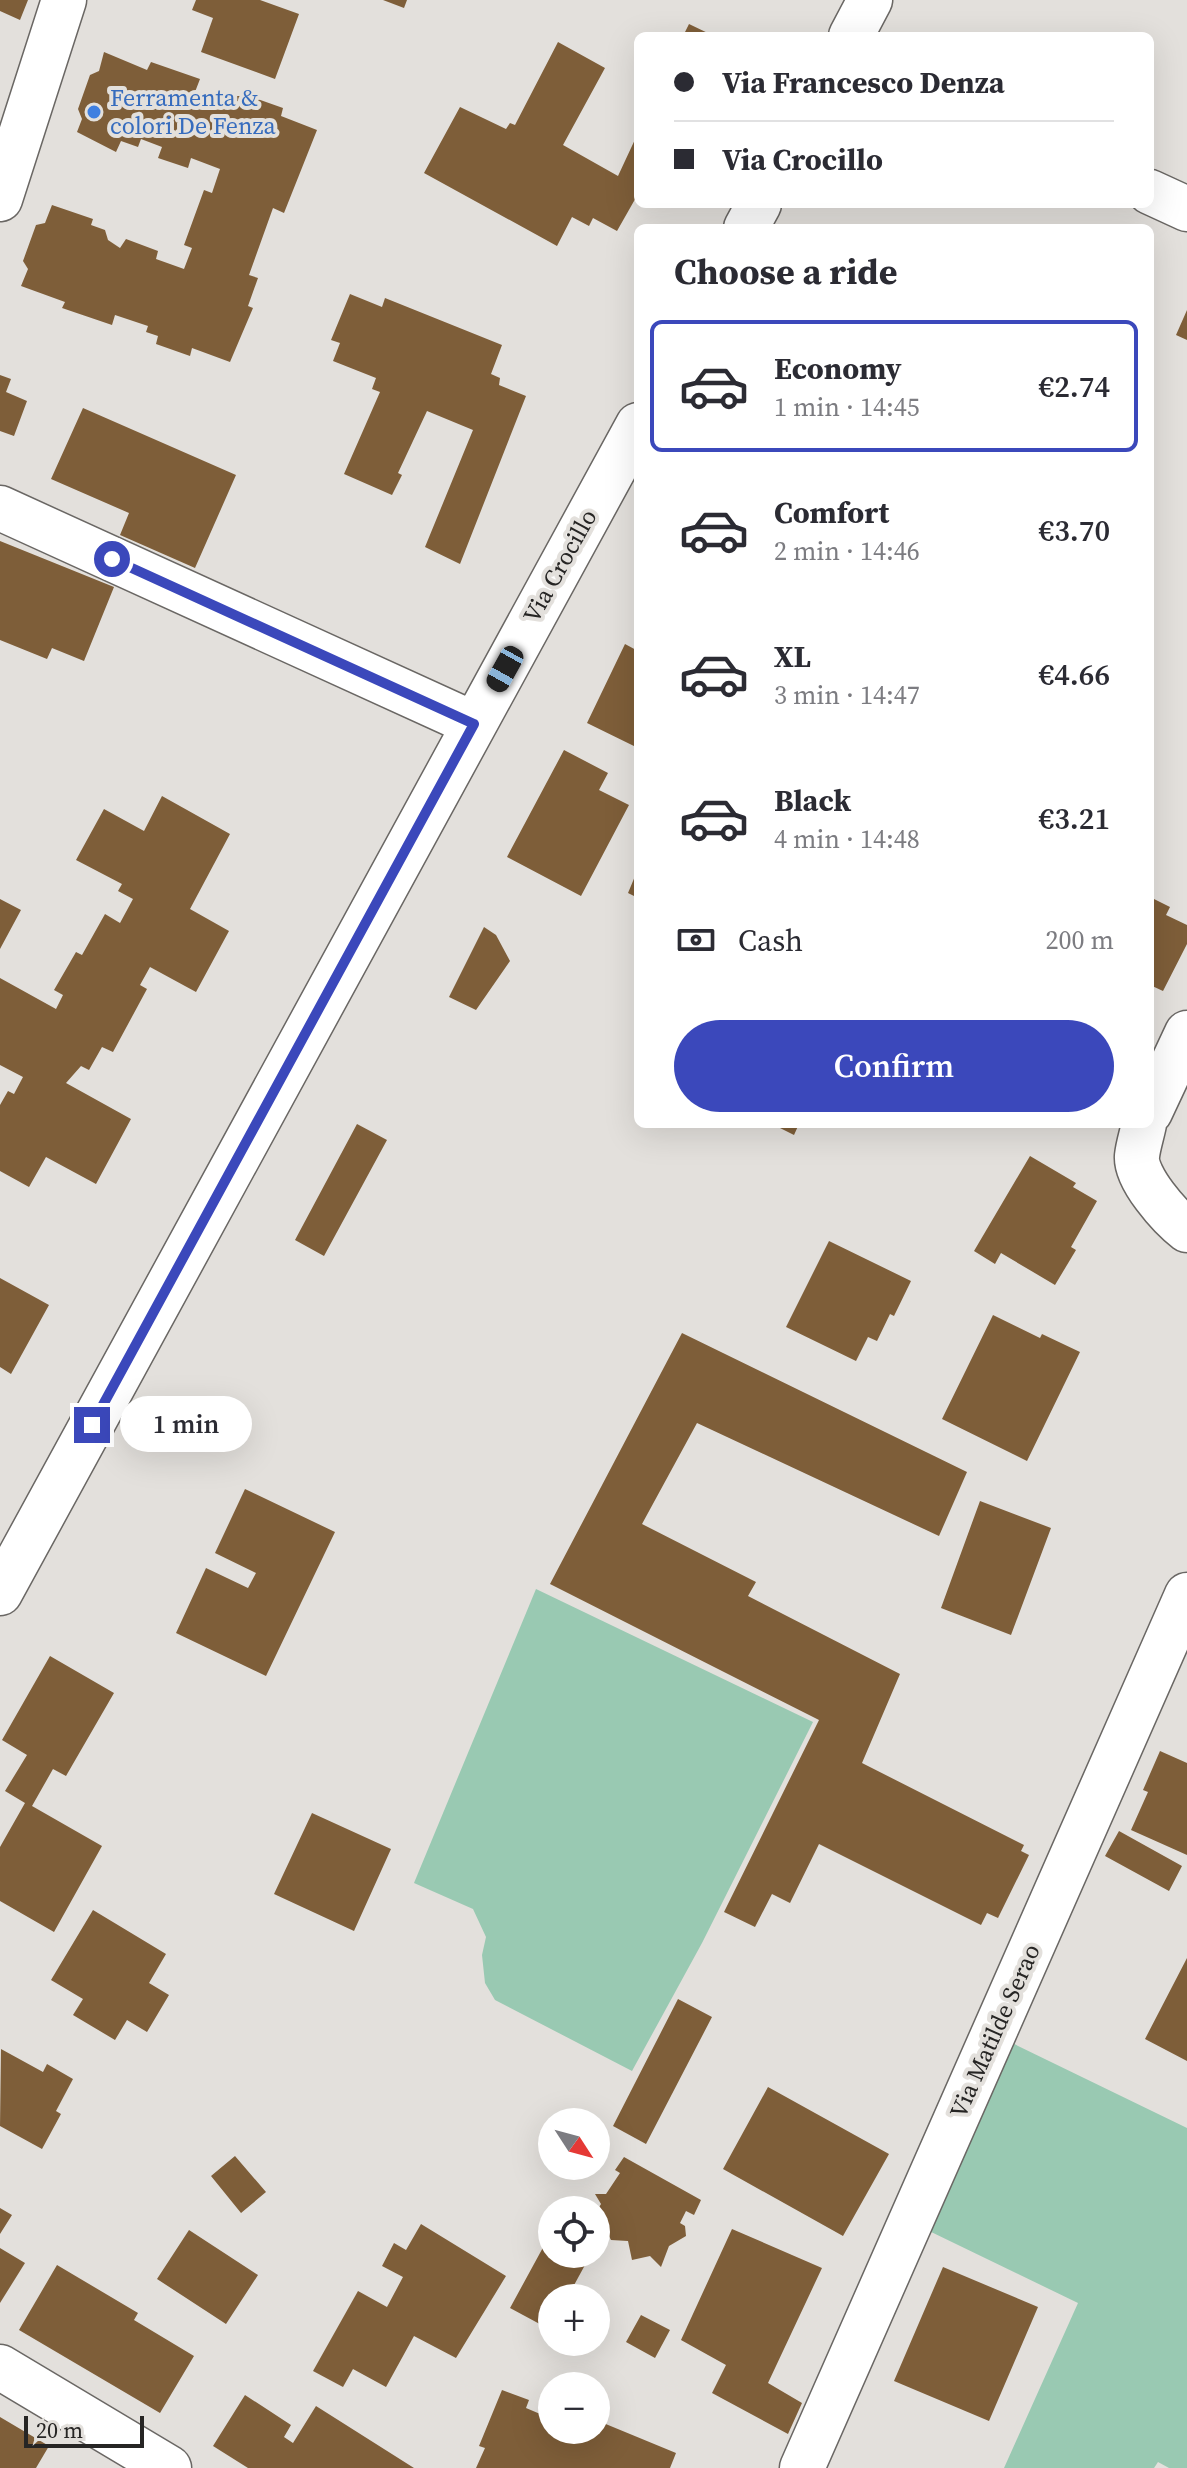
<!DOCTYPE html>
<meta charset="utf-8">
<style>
:root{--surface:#fff;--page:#f7f7f7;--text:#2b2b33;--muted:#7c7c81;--line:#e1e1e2;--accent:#3b48bb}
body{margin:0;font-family:"Source Serif 4",serif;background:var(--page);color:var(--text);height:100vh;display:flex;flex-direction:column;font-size:30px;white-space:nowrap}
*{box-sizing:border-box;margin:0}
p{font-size:26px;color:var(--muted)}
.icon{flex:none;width:44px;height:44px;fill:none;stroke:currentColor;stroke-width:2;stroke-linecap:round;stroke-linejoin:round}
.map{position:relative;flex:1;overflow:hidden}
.drawer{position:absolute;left:634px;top:224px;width:520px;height:904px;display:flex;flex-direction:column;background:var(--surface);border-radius:12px;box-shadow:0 8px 32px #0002}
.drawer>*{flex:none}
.banner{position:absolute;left:634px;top:32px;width:520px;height:176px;border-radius:12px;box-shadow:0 8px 32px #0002;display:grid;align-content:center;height:176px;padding:0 40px;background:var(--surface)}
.needle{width:52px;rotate:126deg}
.controls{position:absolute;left:538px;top:2108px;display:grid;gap:16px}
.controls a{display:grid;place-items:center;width:72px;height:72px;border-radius:50%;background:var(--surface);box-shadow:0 8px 32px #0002;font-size:40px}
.scale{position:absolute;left:24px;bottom:20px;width:120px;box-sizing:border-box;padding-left:8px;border:4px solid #262524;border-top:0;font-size:22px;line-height:28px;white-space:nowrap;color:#262524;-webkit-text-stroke:6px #e3e0dc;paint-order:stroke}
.end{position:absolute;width:36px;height:36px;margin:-18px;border:10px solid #3b48bb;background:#fff;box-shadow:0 0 0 4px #fff}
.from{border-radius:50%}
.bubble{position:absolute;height:56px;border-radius:28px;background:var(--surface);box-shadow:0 8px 32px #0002;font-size:26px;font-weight:600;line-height:56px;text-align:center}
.car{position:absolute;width:24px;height:48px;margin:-24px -12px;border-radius:10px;box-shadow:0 0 6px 2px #0007;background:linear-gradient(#222 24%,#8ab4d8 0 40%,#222 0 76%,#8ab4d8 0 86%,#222 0)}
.banner b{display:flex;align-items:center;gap:28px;height:76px;font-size:30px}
.banner b+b{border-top:2px solid var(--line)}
.banner i{width:20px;height:20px;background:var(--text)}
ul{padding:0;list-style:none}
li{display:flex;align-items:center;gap:24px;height:132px;margin:0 16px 12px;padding:0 24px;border:4px solid transparent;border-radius:12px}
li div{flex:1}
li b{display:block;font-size:30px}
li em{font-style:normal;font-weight:600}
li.current{border-color:var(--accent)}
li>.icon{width:72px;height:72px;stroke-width:1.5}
h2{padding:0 40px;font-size:36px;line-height:96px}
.pay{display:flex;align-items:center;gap:20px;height:88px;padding:0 40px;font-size:30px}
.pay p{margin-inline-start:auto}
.primary-button{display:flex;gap:16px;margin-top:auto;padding:16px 40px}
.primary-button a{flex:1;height:92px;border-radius:48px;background:var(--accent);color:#fff;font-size:32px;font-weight:600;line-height:92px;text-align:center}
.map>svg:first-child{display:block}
.green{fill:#99c9b2}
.building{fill:#7e5e39}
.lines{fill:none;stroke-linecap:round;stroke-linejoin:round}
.minor-casing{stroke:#6a6764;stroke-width:47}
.minor{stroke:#fff;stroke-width:44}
.route{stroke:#3b48bb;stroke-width:10}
.shop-dot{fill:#3f7fe0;stroke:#e3e0dc;stroke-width:3}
.labels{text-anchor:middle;stroke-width:8;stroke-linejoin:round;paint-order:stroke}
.shop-label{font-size:24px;fill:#366cbe;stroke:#e3e0dc;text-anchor:start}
.street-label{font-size:24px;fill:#262524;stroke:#e3e0dc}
</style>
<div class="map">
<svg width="1187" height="2468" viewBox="0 0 1187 2468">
<rect width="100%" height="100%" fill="#e3e0dc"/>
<path class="green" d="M536,1589L813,1722L702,1943L632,2071L495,2000L485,1983L482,1955L486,1937L473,1909L414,1883Z
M1008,2041L1187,2128V2468H1169L1158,2462L1154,2468H1004L1078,2303L925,2229Z"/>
<path class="building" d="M0,0H28L20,20L0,11Z
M196,0H260L299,14L275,79L201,52L213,18L192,10Z
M383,0H407L404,8Z
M689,24L714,36H683Z
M558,42L605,68L563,145L618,176L638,133V194L617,231L593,218L589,226L572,217L557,246L424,173L460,107L506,129L510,123L515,125Z
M104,52L147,70L151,62L200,79L195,92L230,104L234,96H249L283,108L281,116L317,130L284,213L273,208L249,275L258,278L248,306L253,308L230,362L192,348L190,356L156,344L158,336L146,332L148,326L115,315L112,325L62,308L65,302L21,286L28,269L23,261L36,225L45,223L52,205L93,219L91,225L105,230L108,240L120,248L126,239L158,251L156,259L184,269L192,248L184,245L204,190L212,193L220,169L191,158L188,168L158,158L162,147L141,139L138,147L121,141L116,152L77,132L82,119L78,109L90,75L99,71Z
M350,294L382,307L385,298L502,345L491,374L500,378L499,385L526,396L460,564L425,547L473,430L427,411L398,473L402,475L392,495L344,474L380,392L372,389L376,378L333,361L340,343L331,340Z
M1187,310V340L1176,335Z
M0,375L11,379L6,392L27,401L14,436L0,431Z
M83,408L236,475L195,568L120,535L129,513L51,479Z
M0,541L114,587L84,661L52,648L47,659L0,640Z
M625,644L638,651V748L587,723Z
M564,750L608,773L599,790L629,805L581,896L507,857Z
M162,796L230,834L190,909L229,931L196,992L150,967L140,985L147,989L113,1052L102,1047L89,1070L81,1066L66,1083L131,1119L96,1184L46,1157L29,1187L0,1171V1105L8,1091L14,1094L23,1077L0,1065V978L56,1009L63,995L54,990L76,952L82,955L105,914L120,923L133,899L118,891L122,884L76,860L104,809L144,831Z
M638,869V898L628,893Z
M1150,897L1170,907L1166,915L1187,925V944L1163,991L1150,985Z
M0,899L21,910L0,949Z
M484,927L496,935L510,961L476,1010L449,997Z
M357,1124L387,1140L324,1256L295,1240Z
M772,1124H799L794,1135Z
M1030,1156L1076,1183L1073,1187L1097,1201L1071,1247L1076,1250L1055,1285L1001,1253L995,1264L974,1251Z
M829,1241L911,1281L894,1316L890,1314L877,1341L868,1337L856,1361L786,1327Z
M0,1278L49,1305L11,1374L0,1367Z
M993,1315L1040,1338L1042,1334L1080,1352L1027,1461L942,1419Z
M682,1333L967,1472L939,1536L697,1423L642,1524L756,1582L748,1596L900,1674L862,1763L1024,1845L1021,1851L1029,1855L998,1918L987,1913L981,1925L819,1844L790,1903L772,1894L755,1927L724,1912L819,1720L550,1584Z
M245,1489L335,1532L266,1676L176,1633L206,1568L248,1588L256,1573L215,1553Z
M980,1501L1051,1528L1011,1635L941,1608Z
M50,1656L114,1693L66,1776L53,1769L32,1806L102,1846L54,1932L0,1901V1847L25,1803L5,1791L27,1755L2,1740Z
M1160,1751L1187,1763V1855L1131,1830L1148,1792L1143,1790Z
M312,1813L391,1849L354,1931L274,1894Z
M1119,1831L1182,1866L1169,1891L1105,1856Z
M93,1910L166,1954L149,1983L169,1995L147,2032L127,2020L115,2040L73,2015L83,1999L51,1980Z
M1187,1958V2061L1145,2039Z
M678,1999L712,2017L646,2144L613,2126Z
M1,2049L43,2072L47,2064L73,2079L56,2111L61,2114L42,2149L0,2126Z
M768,2087L889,2154L843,2236L723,2169Z
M235,2156L266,2192L241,2213L211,2176Z
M624,2157L701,2200L694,2215L686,2211L680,2223L685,2226L686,2236L669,2246L661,2267L650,2256L632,2260L628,2241L611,2240L605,2228L596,2234V2212L601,2204L595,2194H606L620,2173L615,2170Z
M0,2208L12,2215L0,2234Z
M421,2224L506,2276L456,2358L414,2336L386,2387L353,2369L343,2387L313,2371L358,2291L387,2307L403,2277L382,2266L394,2243L406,2250Z
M732,2229L822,2268L768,2383L802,2403L788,2434L712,2393L726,2365L681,2340Z
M189,2230L258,2275L226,2324L157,2279Z
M552,2231V2254H591L567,2298H552V2325L549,2329L510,2308Z
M0,2248L25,2263L0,2303Z
M57,2265L138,2313L134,2320L194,2356L160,2413L19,2330Z
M943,2267L1038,2307L989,2421L894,2381Z
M641,2315L670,2330L655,2358L626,2342Z
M502,2390L529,2400L526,2408L552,2419V2430H596V2420L676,2453L670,2468H476L485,2448L479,2446Z
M245,2395L291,2425L284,2437L293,2443L316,2406L414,2468H248L213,2446Z
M0,2417L49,2446L36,2468H0Z"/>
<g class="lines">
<g class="minor-casing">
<path id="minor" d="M851,36L870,0
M1150,192L1187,209
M0,199L64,0
M746,228L759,204
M0,508L474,724
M1150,1112L1187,1033
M1144,1124C1142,1134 1138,1146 1137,1156C1135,1178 1170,1217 1187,1230
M0,1593L638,425
M0,2367L169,2468
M802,2468L1187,1595"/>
</g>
<use href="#minor" class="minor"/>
</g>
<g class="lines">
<path class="route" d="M92,1425L474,724L112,559"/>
</g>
<circle class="shop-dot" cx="94" cy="112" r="8"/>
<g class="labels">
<g class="shop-label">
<text x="110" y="106">Ferramenta &amp;<tspan x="110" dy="28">colori De Fenza</tspan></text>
</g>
<g class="street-label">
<text transform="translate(560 566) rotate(-61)" y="8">Via Crocillo</text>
<text transform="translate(995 2031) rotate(-66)" y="8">Via Matilde Serao</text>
</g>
</g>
</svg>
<div class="controls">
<a><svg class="needle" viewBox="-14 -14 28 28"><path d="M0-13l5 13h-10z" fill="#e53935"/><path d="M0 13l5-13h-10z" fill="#7c7c81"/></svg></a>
<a><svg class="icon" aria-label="locate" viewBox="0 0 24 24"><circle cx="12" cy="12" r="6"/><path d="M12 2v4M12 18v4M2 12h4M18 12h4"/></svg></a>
<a>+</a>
<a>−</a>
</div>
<div class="scale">20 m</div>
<i class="end from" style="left:112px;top:559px"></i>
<i class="end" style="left:92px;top:1425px"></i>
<div class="bubble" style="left:120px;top:1396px;width:132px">1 min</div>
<i class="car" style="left:505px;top:669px;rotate:209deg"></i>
<div class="banner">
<b><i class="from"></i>Via Francesco Denza</b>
<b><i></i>Via Crocillo</b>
</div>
<section class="drawer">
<h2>Choose a ride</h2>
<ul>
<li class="current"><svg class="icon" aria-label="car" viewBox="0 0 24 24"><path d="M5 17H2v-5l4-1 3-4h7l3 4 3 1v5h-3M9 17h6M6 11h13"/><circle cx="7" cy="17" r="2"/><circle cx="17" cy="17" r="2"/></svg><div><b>Economy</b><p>1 min · 14:45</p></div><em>€2.74</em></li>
<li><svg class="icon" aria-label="car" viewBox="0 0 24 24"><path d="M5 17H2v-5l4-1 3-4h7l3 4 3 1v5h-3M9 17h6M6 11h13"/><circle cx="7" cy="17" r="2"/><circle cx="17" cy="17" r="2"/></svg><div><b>Comfort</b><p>2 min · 14:46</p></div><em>€3.70</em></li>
<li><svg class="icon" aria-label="car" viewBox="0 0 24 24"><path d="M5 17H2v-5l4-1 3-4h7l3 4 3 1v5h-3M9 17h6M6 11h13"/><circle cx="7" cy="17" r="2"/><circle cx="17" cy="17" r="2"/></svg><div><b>XL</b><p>3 min · 14:47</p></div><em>€4.66</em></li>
<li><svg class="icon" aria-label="car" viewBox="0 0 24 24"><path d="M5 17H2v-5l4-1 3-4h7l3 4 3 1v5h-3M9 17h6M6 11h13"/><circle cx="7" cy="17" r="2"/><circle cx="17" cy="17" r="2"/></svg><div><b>Black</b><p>4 min · 14:48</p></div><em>€3.21</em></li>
</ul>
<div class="pay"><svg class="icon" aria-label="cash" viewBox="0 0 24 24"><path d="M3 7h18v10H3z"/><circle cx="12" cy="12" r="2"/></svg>Cash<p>200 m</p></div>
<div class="primary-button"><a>Confirm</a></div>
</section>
</div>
